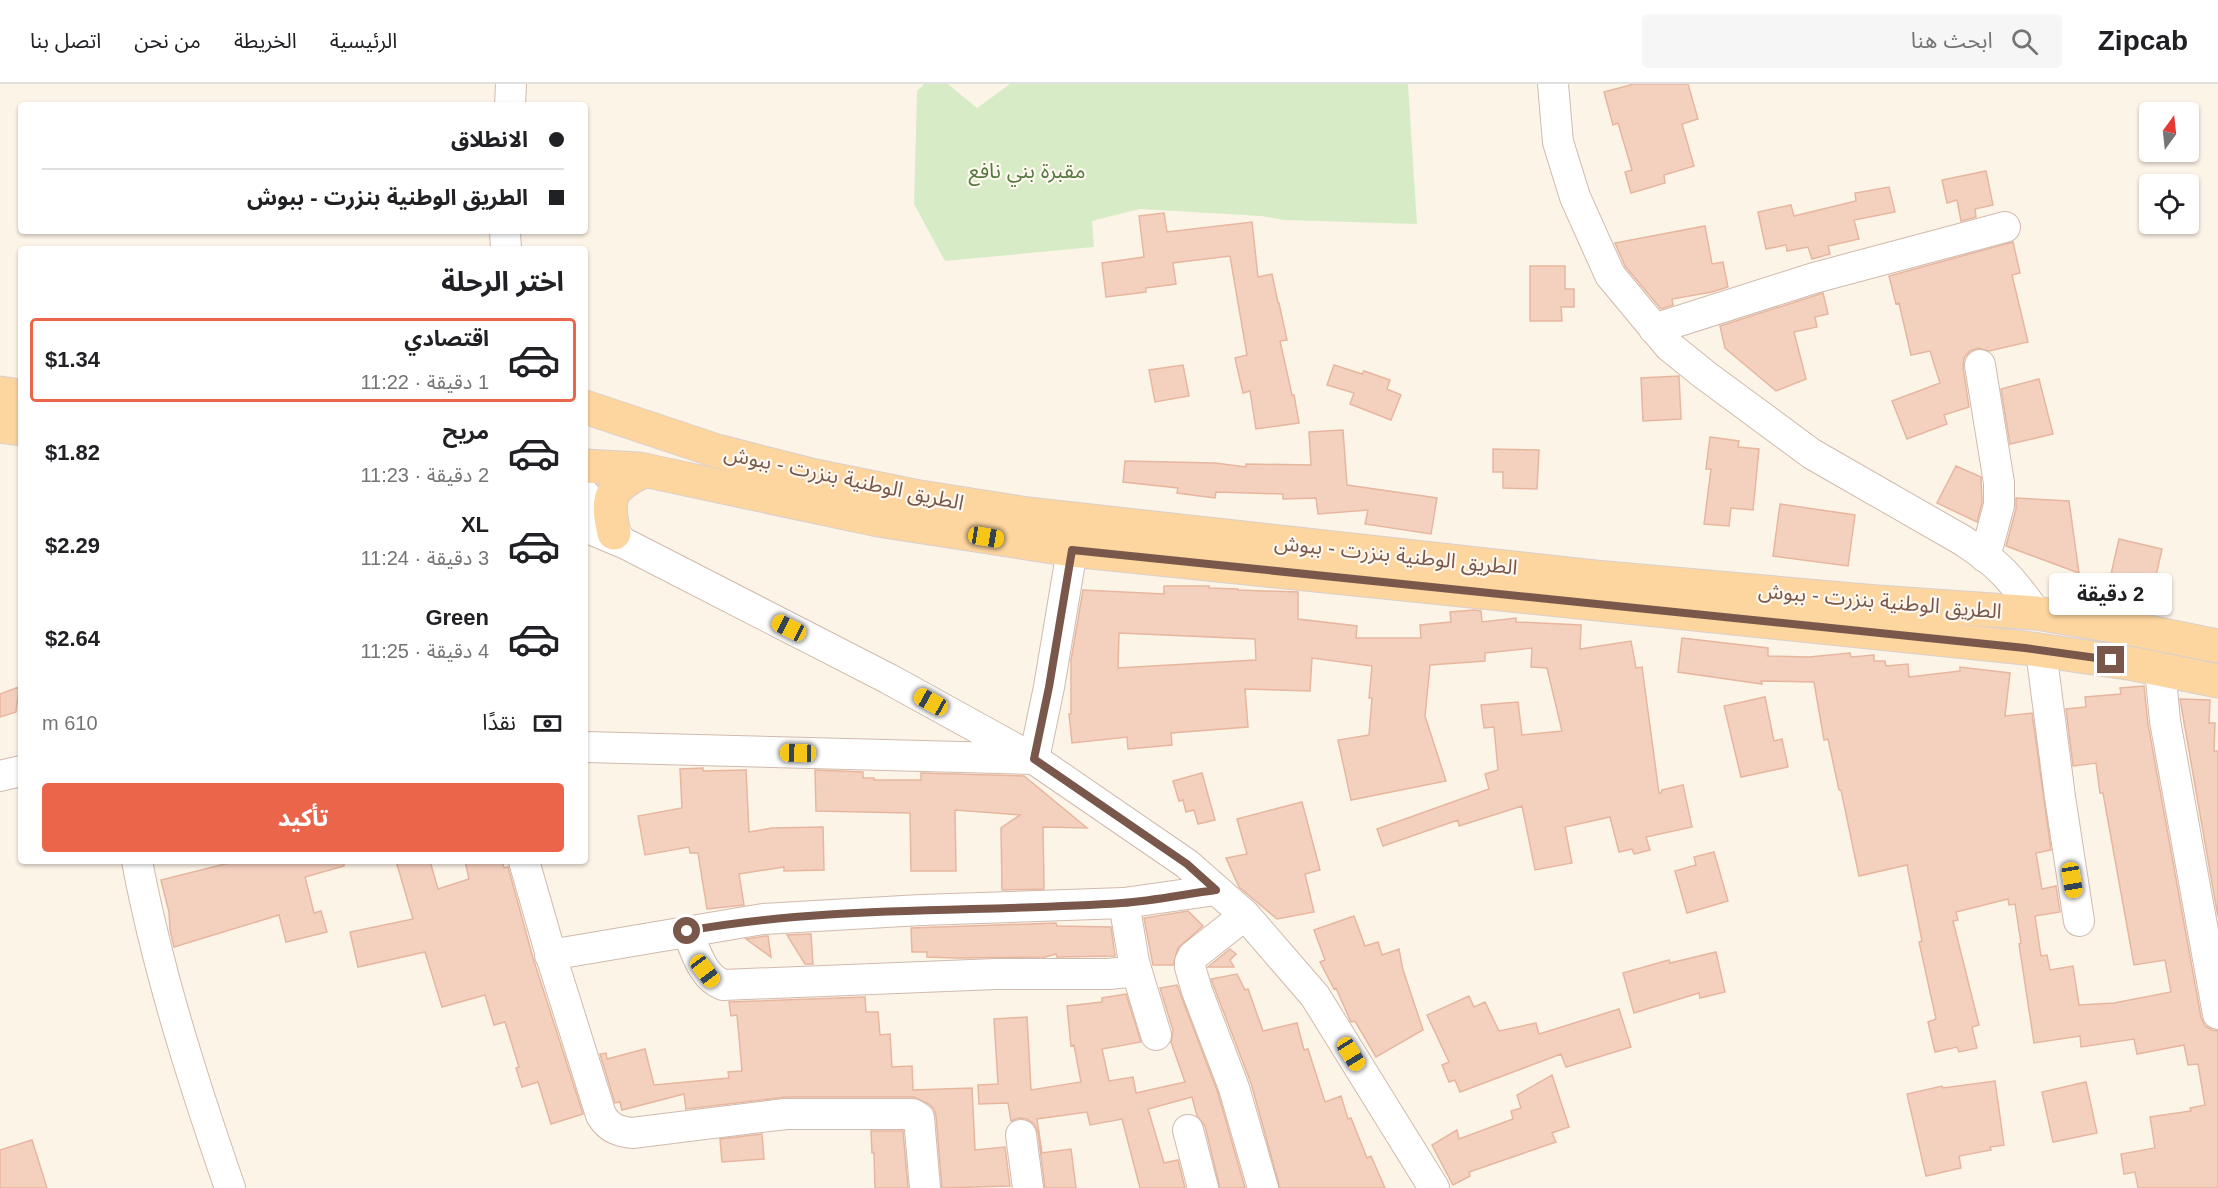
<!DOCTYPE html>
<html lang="ar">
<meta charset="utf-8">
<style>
:root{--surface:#fff;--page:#f6f6f6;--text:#202124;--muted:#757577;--line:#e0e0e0;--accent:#ea654a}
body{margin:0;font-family:Arial,"Noto Sans Arabic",sans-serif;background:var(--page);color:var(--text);direction:rtl;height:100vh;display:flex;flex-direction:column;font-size:22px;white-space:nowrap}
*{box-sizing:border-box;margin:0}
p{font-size:20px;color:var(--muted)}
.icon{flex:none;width:33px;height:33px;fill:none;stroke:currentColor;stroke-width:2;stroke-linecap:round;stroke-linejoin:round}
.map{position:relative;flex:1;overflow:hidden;direction:ltr}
.side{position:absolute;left:18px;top:162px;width:570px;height:618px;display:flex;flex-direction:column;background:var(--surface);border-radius:6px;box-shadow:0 2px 4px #0004;direction:rtl}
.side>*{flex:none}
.hud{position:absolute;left:18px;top:18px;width:570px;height:132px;border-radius:6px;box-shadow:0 2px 4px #0004;direction:rtl;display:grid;align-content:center;height:132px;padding:0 24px;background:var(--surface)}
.needle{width:39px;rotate:15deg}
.tools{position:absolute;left:2139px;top:18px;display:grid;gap:12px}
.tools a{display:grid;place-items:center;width:60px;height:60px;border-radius:6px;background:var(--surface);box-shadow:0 2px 4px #0004;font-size:30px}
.end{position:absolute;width:27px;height:27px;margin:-14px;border:8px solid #79584b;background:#fff;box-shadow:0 0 0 3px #fff}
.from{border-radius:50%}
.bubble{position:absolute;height:42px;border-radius:6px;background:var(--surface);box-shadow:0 2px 4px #0004;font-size:20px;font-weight:700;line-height:42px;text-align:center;direction:rtl}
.car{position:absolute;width:18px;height:36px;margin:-18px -9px;border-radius:8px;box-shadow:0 0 4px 2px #0007;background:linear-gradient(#f5c518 24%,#345 0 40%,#f5c518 0 76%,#345 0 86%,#f5c518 0)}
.hud b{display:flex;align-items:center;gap:21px;height:57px;font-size:22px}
.hud b+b{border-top:2px solid var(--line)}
.hud i{width:15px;height:15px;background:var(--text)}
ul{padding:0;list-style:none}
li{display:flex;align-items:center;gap:18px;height:84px;margin:0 12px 9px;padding:0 12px;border:3px solid transparent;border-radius:6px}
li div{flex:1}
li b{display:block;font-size:22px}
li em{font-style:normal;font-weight:700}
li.selected{border-color:var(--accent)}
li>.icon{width:54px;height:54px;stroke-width:1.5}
h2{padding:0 24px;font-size:27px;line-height:72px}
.pay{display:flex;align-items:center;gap:15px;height:66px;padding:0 24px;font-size:22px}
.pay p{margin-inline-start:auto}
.button{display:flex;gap:12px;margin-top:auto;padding:12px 24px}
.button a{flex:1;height:69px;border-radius:6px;background:var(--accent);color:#fff;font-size:24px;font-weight:700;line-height:69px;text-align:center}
header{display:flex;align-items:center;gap:36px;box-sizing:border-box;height:84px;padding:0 30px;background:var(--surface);border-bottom:2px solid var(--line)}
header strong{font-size:28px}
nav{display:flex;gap:33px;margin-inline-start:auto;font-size:21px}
.search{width:420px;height:54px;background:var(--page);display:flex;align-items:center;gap:15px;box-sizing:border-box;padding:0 21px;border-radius:6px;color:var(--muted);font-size:22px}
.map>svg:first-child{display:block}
.green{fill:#d7ecc6}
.building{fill:#f4d1bf;stroke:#e7b69f;stroke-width:1.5;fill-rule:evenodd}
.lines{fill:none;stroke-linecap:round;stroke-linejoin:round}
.minor-casing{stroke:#d0baad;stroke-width:32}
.major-casing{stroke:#d9d0cd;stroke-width:35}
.minor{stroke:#fff;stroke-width:30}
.major{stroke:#fdd59f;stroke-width:33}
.route{stroke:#79584b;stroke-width:8}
.labels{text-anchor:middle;stroke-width:4.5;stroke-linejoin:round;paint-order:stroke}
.park-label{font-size:21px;fill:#53793f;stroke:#fff8f0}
.street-label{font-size:21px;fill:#79584b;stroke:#fff8f0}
</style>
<header>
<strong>Zipcab</strong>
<div class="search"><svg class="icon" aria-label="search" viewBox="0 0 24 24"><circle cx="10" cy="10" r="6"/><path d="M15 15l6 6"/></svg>ابحث هنا</div>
<nav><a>الرئيسية</a><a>الخريطة</a><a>من نحن</a><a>اتصل بنا</a></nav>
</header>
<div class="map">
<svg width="2218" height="1104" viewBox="0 0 2218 1104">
<rect width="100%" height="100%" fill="#fdf4e8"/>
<path class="green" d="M924,0H948L977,24L1010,0H1408L1417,140L1284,136L1261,132L1140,125L1092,137L1094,163L945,177L914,120L917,7Z"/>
<path class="building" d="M1634,0H1688L1698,35L1682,40L1694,82L1664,91L1665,99L1631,109L1625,88L1632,86L1618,39L1613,41L1604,8Z
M1986,87L1993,121L1975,125L1976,133L1961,137L1957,116L1947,119L1942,96Z
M1889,103L1895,128L1854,136L1859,155L1828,162L1830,170L1812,175L1808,163L1787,167L1786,161L1766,165L1758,128L1791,121L1794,132L1856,117L1855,109Z
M1164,129L1167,148L1252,138L1258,193L1272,190L1278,219H1279L1287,256L1280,257L1292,311H1294L1299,339L1256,345L1250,307L1243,309L1235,274L1247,271L1230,172L1173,179L1176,200L1146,204V208L1106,213L1102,179L1144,173L1139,132Z
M1705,142L1712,180L1723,178L1728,203L1712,208L1672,215L1673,221L1661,225L1625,182L1615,159Z
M2013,158L2020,189L2012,191L2028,258L1989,267L1978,264L1970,267L1964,274L1963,283L1969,323L1944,331L1947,340L1907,355L1892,317L1940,299L1930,267L1911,271L1899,219L1896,220L1889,192Z
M1530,182H1565V205H1574V223H1561L1562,237H1530Z
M1823,209L1828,230L1815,233L1817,243L1794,248L1806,295L1776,307L1725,264L1720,242Z
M1183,281L1189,312L1155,318L1149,286Z
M1334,281L1362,290L1364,287L1390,296L1387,305L1401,311L1391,336L1350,320L1354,309L1327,301Z
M1679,292L1681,335L1643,337L1641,294Z
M2039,295L2053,350L2010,360L2001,305Z
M1343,346L1347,401L1437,414L1431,450L1365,440L1368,426L1318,430L1316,414L1283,415V410L1216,408L1215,414L1177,409L1178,404L1123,398L1125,377L1215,379L1246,383V380L1311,381L1309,348Z
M1710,353L1739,357L1738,363L1759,365L1753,426L1731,424L1729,442L1704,440L1711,385H1706Z
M1493,365L1539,366L1537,405L1503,404V388H1493Z
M1956,382L1981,393L1982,419L1977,438L1937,419Z
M2016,414L2069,417L2079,489L2006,462L2016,425Z
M1780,420L1855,431L1848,482L1773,472Z
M2119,455L2162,465L2150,518L2107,508Z
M1164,502H1209V504L1238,505V506L1298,508V535L1357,542L1356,554H1421L1420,541L1451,538L1450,528L1474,526L1481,527L1482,538L1516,534V538L1581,541L1580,565L1631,557L1636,584L1642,583L1659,709H1661L1662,706L1683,701L1692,743L1646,753L1650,766L1634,770L1632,765L1619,768L1610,733L1565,743L1572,779L1535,786L1522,722L1459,742L1458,736L1383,762L1377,745L1489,705L1485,690L1498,686L1494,643L1484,644L1481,621L1518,618L1522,651L1562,647L1547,584L1531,583L1532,564L1485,569V577L1430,581L1425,632L1446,697L1351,716L1338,656L1369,651L1372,614H1369L1372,582L1312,574L1310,607L1245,605L1248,643L1171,649L1172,661L1128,665L1127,653L1072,659L1069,630H1071V576L1083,506L1164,510ZM1119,549L1255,555L1256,576L1118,584Z
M1682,554L1768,564V572L1809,573L1850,569L1851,573L1874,571V577H1885L1886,582L1908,580L1909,593L1960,587V583L2010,589L2005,632L2032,629L2051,766L2036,769L2042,805L2056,802L2060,828L2035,832L2041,872L2047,871L2050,886L2073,882L2079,921L2114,919L2171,908L2165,876L2134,881L2103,709H2100L2096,679L2073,682L2066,625L2086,623L2085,613L2121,610L2120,604L2144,602L2148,640L2201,933L2205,942L2212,946L2218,947V1104H2138L2135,1088L2124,1090L2121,1070L2155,1064L2150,1033L2191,1027L2190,1024L2205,1021L2198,980L2188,981L2184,961L2137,970L2134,955L2081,963L2080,952L2034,959L2019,860L2021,859L2015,820L2009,821L2008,815L1956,828L1958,836L1953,837L1979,941L1972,943L1977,964L1959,968L1957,963L1935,968L1928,938L1936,935L1919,858L1922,857L1907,781L1859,792L1841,706H1839L1828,655L1824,656L1814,598L1761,597L1762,600L1678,588Z
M19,603L16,628L0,633V610Z
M1765,613L1774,657L1782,655L1788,683L1741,693L1724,622Z
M2180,615L2210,616L2209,639H2215L2214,667H2218V833Z
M703,684V687L746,686L749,748L772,744L823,743L824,786L784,787V783L739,790L744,821L707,825L698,769H690L689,763L645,771L638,732L682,724L680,685Z
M815,686L863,688V694H874V696H921V689L1024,692L1087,744L1043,743L1044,805L1002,806L1001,744L1020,731L955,726L956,787H911L910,729L816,727Z
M1202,689L1215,736L1198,740L1194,726L1186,728L1183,716L1179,717L1173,697Z
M1302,718L1320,786L1305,790L1314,828L1277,835L1239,803L1226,774L1247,770L1237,735Z
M1714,768L1728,817L1687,829L1675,787L1696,781L1694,773Z
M237,777H344V782L305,793L314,829L321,827L327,848L286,858L279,831L174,863L170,846L169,828L161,796Z
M396,777H430L438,805L469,795L465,777H502L504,784L508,783L533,874L583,1030L551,1040L538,998L522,1003L516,984L519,983L505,938L494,941L485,911L442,923L425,868L358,883L350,848L413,835Z
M1188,827L1203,842L1178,864L1173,881H1153L1144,834Z
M1354,832L1365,862L1378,858L1382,871L1399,865L1403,886L1423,946L1376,973L1355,937L1351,938L1336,904L1334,905L1320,878L1325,876L1314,846Z
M1056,839L1057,842L1111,843L1115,872L1057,873L1056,870L1045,873L957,874L927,873V868H912L911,844Z
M811,850L813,880H805L787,851Z
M768,852L771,873L746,855L765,852Z
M1230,865L1236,870L1230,876L1234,883H1208Z
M1716,868L1725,908L1700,914L1699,909L1634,929L1623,889L1669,876L1670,879Z
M1237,890L1245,906L1248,905L1263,947L1297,939L1304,966L1308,965L1325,1018L1341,1012L1348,1035L1351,1034L1367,1074L1371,1072L1385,1104H1280L1251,999L1211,895Z
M1177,901L1218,1009L1245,1104H1220L1205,1042L1197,1032L1192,1013L1148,1025L1164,1079L1178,1076L1185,1104H1140L1122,1035L1090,1041L1087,1028L1037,1035L1042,1069L1071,1065L1076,1104H1045L1038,1049L1034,1040L1027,1035L1019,1034L1011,1037L1008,1019L979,1020L978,1001L998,1000L994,935L1027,933L1031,1006L1081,998L1074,961L1071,962L1067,922L1102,918V914L1126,910L1141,958L1102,965L1109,997L1133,993L1136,1009L1185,998L1171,958L1173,946L1160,904Z
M1469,912L1474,923L1485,918L1499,947L1536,939L1539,950L1619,925L1631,963L1566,983L1561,970L1460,1008L1455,996L1449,998L1442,981L1449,978L1427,931Z
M865,913L866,928H878L880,951L890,950L892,983L912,982L913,1006L972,1004L975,1066L1005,1063L1010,1102L942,1104L936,1032L934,1025L929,1020L914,1013H786L686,1025L684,1010L622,1026L620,1018L615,1019L600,970L606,969L607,975L645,965L654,1001L729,994L728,988L742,987L737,931L731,932L729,918Z
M1552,991L1569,1043L1552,1049L1556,1058L1469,1088L1470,1092L1453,1101L1432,1061L1457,1046L1459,1055L1513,1035L1511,1027L1521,1024L1517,1011Z
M1995,997L2004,1061L1990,1063L1991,1066L1959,1072L1961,1084L1926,1092L1907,1010L1942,1002L1943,1004Z
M2086,998L2097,1049L2053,1058L2042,1008Z
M871,1047H903L908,1104H875L874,1069H872Z
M762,1050L764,1075L722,1078L720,1055Z
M32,1056L47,1104H0V1066Z"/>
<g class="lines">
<g class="minor-casing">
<path id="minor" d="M1553,0L1558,58L1575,113L1610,191L1669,262L1705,291L1812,370L1962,456C1975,465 1989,474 2000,485C2014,498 2025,514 2036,529
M510,21L511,0
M505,147L506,165
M1654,245L1814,194L2005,143
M1980,281L1999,399V421L1985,473
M585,411L600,435L619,454
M585,443L626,460L889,595L1034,675L1187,780L1245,831L1315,912L1434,1104
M2041,567L2060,713L2079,837
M2160,585L2165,637L2218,930
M585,663L1034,675L1049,603L1072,466
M0,692L21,687
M137,777C158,888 193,997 230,1104
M524,777L553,878L601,1031C609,1044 617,1047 632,1049L786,1030H913L919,1034L925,1104
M1124,819L1134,878L1156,951
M1245,831L1193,872L1190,878V883L1197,907L1234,1004L1263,1104
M687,847C696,867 702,893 723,901L996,890H1109L1136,887
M550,871L763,835L921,826L1124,819L1216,806
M1188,1046L1203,1104
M1021,1051L1028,1104"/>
</g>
<g class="major-casing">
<path id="major" d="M0,309L21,312
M585,323L717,367L815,392L914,412L1028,430L1595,493L1877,518L2036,529L2143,547L2218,562
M0,342L21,345
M585,382L639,385L878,436L1072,466L2025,564L2134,580L2218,597
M614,449C605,411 611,403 645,386"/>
</g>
<use href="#minor" class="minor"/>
<use href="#major" class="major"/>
</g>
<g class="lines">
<path class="route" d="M687,847C831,821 977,829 1122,819C1153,817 1185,810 1216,806L1187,780L1034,675L1049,603L1072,466L2025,564L2111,576"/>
</g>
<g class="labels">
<g class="park-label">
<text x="1027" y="94">مقبرة بني نافع</text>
</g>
<g class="street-label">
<text transform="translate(844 394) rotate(12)" y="7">الطريق الوطنية بنزرت - ببوش</text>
<text transform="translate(1396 471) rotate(6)" y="7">الطريق الوطنية بنزرت - ببوش</text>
<text transform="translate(1880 517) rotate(5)" y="7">الطريق الوطنية بنزرت - ببوش</text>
</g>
</g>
</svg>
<div class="tools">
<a><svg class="needle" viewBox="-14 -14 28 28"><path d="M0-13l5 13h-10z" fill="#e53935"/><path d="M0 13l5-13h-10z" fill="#757577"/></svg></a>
<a><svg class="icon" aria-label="locate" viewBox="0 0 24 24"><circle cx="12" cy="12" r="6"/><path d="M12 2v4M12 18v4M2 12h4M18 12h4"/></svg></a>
</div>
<i class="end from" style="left:687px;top:847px"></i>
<i class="end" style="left:2111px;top:576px"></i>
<div class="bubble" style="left:2049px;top:489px;width:123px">2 دقيقة</div>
<i class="car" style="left:986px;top:453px;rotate:99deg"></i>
<i class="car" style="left:789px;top:544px;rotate:297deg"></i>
<i class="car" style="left:931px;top:618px;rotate:299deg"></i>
<i class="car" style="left:798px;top:669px;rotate:271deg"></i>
<i class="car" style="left:2072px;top:796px;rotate:171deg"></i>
<i class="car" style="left:705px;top:887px;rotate:143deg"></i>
<i class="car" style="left:1351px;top:970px;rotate:148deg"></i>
<div class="hud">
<b><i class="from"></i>الانطلاق</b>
<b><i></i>الطريق الوطنية بنزرت - ببوش</b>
</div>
<section class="side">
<h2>اختر الرحلة</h2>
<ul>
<li class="selected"><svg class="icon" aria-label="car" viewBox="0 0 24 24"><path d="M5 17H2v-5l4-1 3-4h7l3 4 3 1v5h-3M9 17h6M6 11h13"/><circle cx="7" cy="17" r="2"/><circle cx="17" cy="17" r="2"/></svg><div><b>اقتصادي</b><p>1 دقيقة · 11:22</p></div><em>$1.34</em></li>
<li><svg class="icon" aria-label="car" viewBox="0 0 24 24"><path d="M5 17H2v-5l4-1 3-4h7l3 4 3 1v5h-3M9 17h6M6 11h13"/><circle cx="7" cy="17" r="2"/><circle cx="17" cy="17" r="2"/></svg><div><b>مريح</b><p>2 دقيقة · 11:23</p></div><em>$1.82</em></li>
<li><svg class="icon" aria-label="car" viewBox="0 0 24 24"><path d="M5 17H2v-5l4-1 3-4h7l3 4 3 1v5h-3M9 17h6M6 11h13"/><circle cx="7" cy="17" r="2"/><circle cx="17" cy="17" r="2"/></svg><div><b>XL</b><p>3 دقيقة · 11:24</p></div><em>$2.29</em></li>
<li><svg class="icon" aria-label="car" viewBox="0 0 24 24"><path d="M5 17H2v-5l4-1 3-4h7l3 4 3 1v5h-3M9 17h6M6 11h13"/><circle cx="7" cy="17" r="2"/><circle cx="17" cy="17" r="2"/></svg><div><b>Green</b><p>4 دقيقة · 11:25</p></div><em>$2.64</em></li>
</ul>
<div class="pay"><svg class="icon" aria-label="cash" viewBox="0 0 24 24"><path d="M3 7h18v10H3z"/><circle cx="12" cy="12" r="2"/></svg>نقدًا<p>610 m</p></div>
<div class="button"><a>تأكيد</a></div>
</section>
</div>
